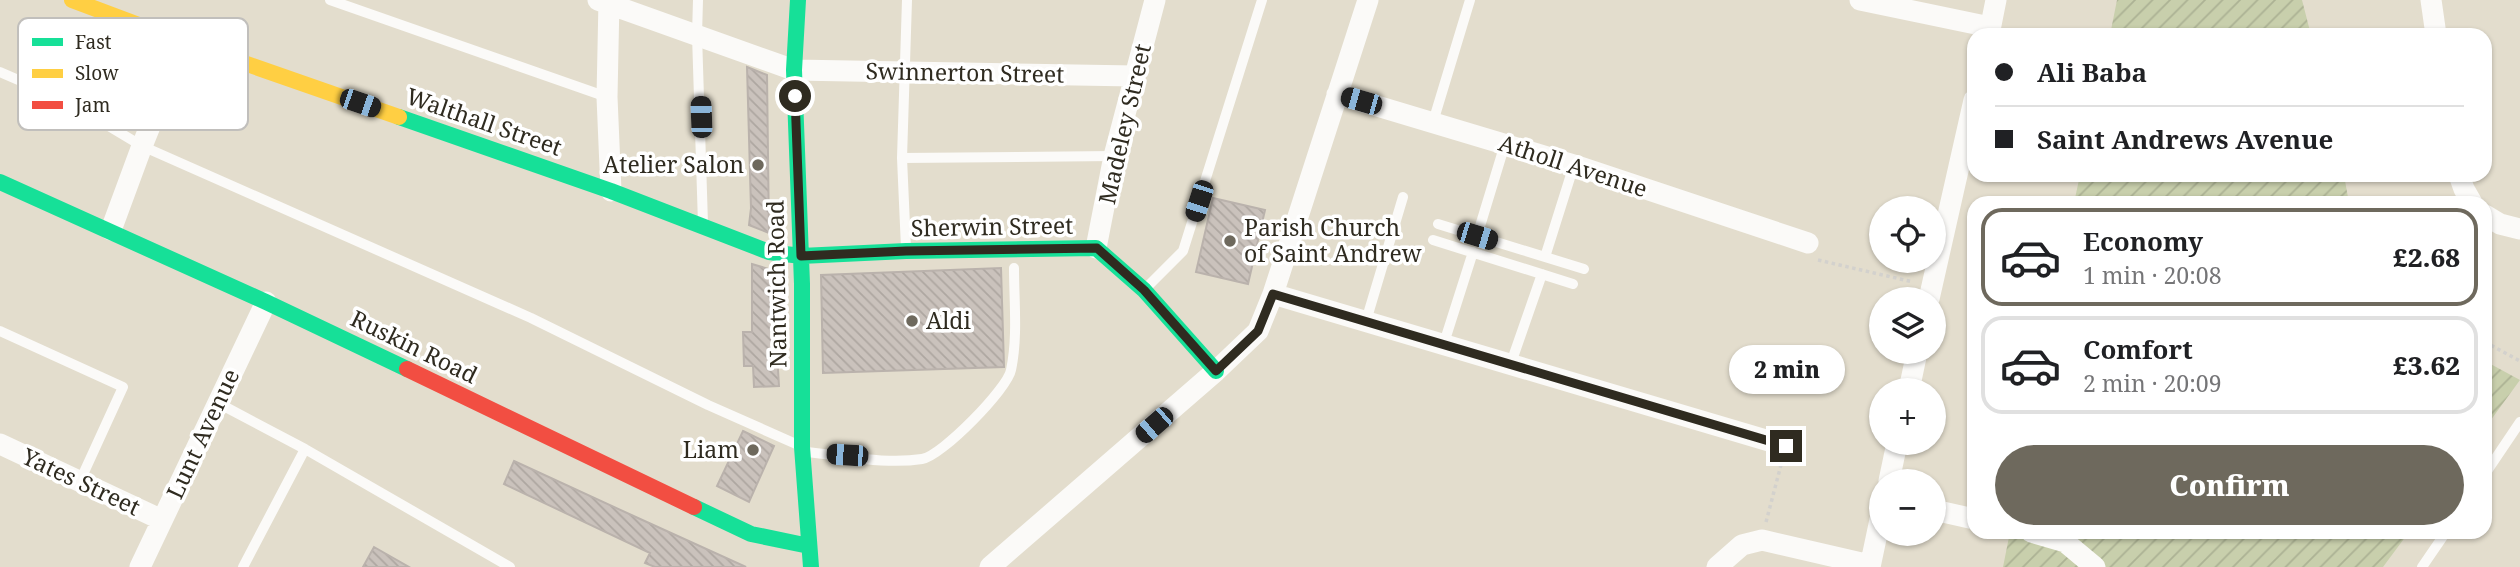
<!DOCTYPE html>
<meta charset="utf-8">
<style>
:root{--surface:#fff;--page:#f6f6f6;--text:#202124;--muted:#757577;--line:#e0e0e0;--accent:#6e695d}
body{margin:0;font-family:"Noto Serif",serif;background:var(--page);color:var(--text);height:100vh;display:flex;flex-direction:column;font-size:26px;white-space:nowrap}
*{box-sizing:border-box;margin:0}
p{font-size:23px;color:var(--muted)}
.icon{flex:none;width:38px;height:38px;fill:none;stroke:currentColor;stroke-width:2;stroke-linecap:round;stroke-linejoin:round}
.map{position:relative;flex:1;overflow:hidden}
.details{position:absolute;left:1967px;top:196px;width:525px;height:343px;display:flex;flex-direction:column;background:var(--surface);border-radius:21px;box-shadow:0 2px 5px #0004}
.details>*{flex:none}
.banner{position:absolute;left:1967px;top:28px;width:525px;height:154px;border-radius:21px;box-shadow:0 2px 5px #0004;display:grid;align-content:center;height:154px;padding:0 28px;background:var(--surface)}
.tools{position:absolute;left:1869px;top:196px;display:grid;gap:14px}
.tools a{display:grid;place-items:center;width:77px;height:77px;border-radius:50%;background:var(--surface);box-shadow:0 2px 5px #0004;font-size:35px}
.end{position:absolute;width:32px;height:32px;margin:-16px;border:9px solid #2f2b20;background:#fff;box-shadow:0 0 0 4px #fff}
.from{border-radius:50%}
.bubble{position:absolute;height:49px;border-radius:24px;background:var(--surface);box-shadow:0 2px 5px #0004;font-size:23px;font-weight:800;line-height:49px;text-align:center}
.car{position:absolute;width:21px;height:42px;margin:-21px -10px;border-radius:9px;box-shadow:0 0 5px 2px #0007;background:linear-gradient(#222 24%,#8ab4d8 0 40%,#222 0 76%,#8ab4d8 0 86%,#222 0)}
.banner b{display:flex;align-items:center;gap:24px;height:66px;font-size:26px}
.banner b+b{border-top:2px solid var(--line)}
.banner i{width:18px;height:18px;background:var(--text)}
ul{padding:12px 0 0;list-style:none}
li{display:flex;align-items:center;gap:21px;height:98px;margin:0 14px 10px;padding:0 14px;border:4px solid var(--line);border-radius:21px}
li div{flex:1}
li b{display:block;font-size:26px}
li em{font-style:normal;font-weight:800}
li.selected{border-color:var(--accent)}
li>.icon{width:63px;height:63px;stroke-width:1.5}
.button{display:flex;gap:14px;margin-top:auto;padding:14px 28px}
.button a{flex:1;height:80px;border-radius:42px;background:var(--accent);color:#fff;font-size:28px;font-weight:800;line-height:80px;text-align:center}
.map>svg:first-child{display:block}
.garden{fill:url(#garden-furrows)}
.building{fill:url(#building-back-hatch);stroke:#bab2ac;stroke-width:2}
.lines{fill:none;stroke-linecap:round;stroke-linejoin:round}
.path{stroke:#d3d1cd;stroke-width:3.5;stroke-dasharray:3.5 3.5;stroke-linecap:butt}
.lane{stroke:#fbfaf8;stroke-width:10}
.street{stroke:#fbfaf8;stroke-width:21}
.fast{stroke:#16e098;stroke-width:16}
.slow{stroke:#ffcf43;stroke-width:16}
.jam{stroke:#f24e42;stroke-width:16}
.route{stroke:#2f2b20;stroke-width:9}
.poi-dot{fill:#6e695d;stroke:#fff;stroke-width:2.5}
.labels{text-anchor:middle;stroke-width:7;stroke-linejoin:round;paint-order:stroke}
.street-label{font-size:23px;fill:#2f2b20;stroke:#fff}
.poi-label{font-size:23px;fill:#2f2b20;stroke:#fff;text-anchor:end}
.key{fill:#fff;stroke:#c1bfbc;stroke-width:2}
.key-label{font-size:19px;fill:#2f2b20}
</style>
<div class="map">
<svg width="2520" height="567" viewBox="0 0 2520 567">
<defs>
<pattern id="garden-furrows" width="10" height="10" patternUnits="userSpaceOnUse" patternTransform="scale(1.75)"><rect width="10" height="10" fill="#c8cfac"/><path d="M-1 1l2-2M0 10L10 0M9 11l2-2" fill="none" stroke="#acb294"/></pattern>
<pattern id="building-back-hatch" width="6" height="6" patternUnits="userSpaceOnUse" patternTransform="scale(1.75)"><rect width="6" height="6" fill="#cac2bc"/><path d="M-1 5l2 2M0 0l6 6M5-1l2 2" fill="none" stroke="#aea7a1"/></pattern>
</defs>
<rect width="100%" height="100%" fill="#e3ddcd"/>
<path class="garden" d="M2117,0H2302L2311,35H2110Z
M2080,175H2344L2349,203H2074Z
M2485,361L2520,380L2485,428Z
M2010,532H2409L2383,567H2003Z"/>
<path class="building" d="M747,67L767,75L769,233L749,225L751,208Z
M1213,198L1265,210L1248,284L1196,272Z
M752,264L772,270L779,386L754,387L753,366H744L743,332H752Z
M1001,268L1004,367L823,373L821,275Z
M743,431L774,446L749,502L717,486Z
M514,461L638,518L746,567H655L645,563L650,553L504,484Z
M374,547L409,567H363Z"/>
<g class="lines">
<path class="path" d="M1818,260L1913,282
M2485,342L2520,361
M1766,522L1781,465"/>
<path class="lane" d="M330,0L607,97
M698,0L697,35L703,224
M0,72L67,101L142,146L531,318L708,405L796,444
M1433,122L1470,0
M902,158L1114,156
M1438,224L1584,269
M1477,236L1505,144
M1433,240L1573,284
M906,248L902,158L907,0
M1545,257L1574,165
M1146,288L1183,251L1262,0
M1366,321L1403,197
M0,331L123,387L80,481
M1444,343L1473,252
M1511,363L1542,274
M218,403L305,449
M805,452C843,455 884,465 922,459C942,456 1008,388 1011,370C1018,337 1014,301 1014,268
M2485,474L2520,422
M243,567L305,449L510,567
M2422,567L2446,532"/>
<path class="street" d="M598,0L794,70L1135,76
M609,0L607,97L611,191
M1860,0L1990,27
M2431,0L2436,35
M1989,35L1996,0
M1337,94L1574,165L1808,243
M2459,175L2464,189L2472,203
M2485,215L2500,224L2520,229
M111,230L142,146L184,42
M1096,248L1114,156L1155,0
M1273,294L1786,446
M1929,299L1974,100
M1909,390L1917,352
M0,444L162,520
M1889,481L1897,443
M1934,510L1974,519
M2031,532L2065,542L2095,567
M140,567L266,302
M990,567L1216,371L1258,331L1273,294L1368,0
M1717,567L1742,545L1762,540L1870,565
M1870,567L1881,515"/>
<path class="fast" d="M798,0L794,70L802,284V447L811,567
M399,117L611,191L769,252L801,256L906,251L1096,248L1144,290L1216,371
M0,182L266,302L407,369
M694,507L751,534L809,546"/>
<path class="slow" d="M72,0L184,42L399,117"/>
<path class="jam" d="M407,369L694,507"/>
</g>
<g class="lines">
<path class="route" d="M795,96L801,256L906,251L1097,248L1144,290L1216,371L1258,331L1273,294L1786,446"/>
</g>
<g class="poi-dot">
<circle cx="758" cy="165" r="7"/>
<circle cx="1230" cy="241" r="7"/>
<circle cx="912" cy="321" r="7"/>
<circle cx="753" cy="450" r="7"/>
</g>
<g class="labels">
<g class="street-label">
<text transform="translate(965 73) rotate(1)" y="8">Swinnerton Street</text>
<text transform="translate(484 122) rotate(19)" y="8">Walthall Street</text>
<text transform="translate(1125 124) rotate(-77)" y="8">Madeley Street</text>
<text transform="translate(1573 166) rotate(18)" y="8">Atholl Avenue</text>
<text transform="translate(992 227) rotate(-1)" y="8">Sherwin Street</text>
<text transform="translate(777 284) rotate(-91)" y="8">Nantwich Road</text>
<text transform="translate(414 347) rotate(26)" y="8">Ruskin Road</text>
<text transform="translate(203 434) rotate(-65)" y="8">Lunt Avenue</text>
<text transform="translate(81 482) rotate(25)" y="8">Yates Street</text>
</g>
<g class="poi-label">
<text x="744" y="173">Atelier Salon</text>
<text x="1244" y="236" text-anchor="start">Parish Church<tspan x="1244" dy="26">of Saint Andrew</tspan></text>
<text x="926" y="329" text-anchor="start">Aldi</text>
<text x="739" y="458">Liam</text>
</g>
</g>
<rect x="18" y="18" width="230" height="112" rx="10" class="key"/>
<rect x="32" y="38" width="31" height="8" fill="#16e098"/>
<rect x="32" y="69" width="31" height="9" fill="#ffcf43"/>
<rect x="32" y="101" width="31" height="8" fill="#f24e42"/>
<g class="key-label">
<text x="75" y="49">Fast</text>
<text x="75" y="80">Slow</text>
<text x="75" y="112">Jam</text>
</g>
</svg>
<div class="tools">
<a><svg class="icon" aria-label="locate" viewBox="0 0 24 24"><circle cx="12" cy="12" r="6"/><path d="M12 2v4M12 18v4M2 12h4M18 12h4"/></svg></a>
<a><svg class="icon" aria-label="layers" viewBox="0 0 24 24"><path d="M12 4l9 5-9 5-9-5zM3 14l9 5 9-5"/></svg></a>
<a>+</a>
<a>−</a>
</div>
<i class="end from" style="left:795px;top:96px"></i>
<i class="end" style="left:1786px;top:446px"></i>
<div class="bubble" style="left:1729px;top:345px;width:116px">2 min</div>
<i class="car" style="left:1361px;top:101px;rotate:286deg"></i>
<i class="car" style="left:360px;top:103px;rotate:109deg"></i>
<i class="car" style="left:701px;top:117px;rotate:358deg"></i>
<i class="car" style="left:1199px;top:201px;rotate:198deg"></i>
<i class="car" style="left:1477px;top:236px;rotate:107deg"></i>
<i class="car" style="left:1154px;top:425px;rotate:229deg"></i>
<i class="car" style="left:847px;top:455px;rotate:274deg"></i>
<div class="banner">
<b><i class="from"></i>Ali Baba</b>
<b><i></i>Saint Andrews Avenue</b>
</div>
<section class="details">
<ul>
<li class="selected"><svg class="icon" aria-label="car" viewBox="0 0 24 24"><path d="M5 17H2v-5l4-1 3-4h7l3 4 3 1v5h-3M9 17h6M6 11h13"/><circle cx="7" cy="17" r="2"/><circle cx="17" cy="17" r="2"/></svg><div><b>Economy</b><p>1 min · 20:08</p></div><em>£2.68</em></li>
<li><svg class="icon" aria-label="car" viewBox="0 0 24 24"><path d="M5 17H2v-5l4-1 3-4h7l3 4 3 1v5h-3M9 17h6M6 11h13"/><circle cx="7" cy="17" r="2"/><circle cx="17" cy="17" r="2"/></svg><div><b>Comfort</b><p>2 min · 20:09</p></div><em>£3.62</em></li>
</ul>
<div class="button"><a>Confirm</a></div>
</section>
</div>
